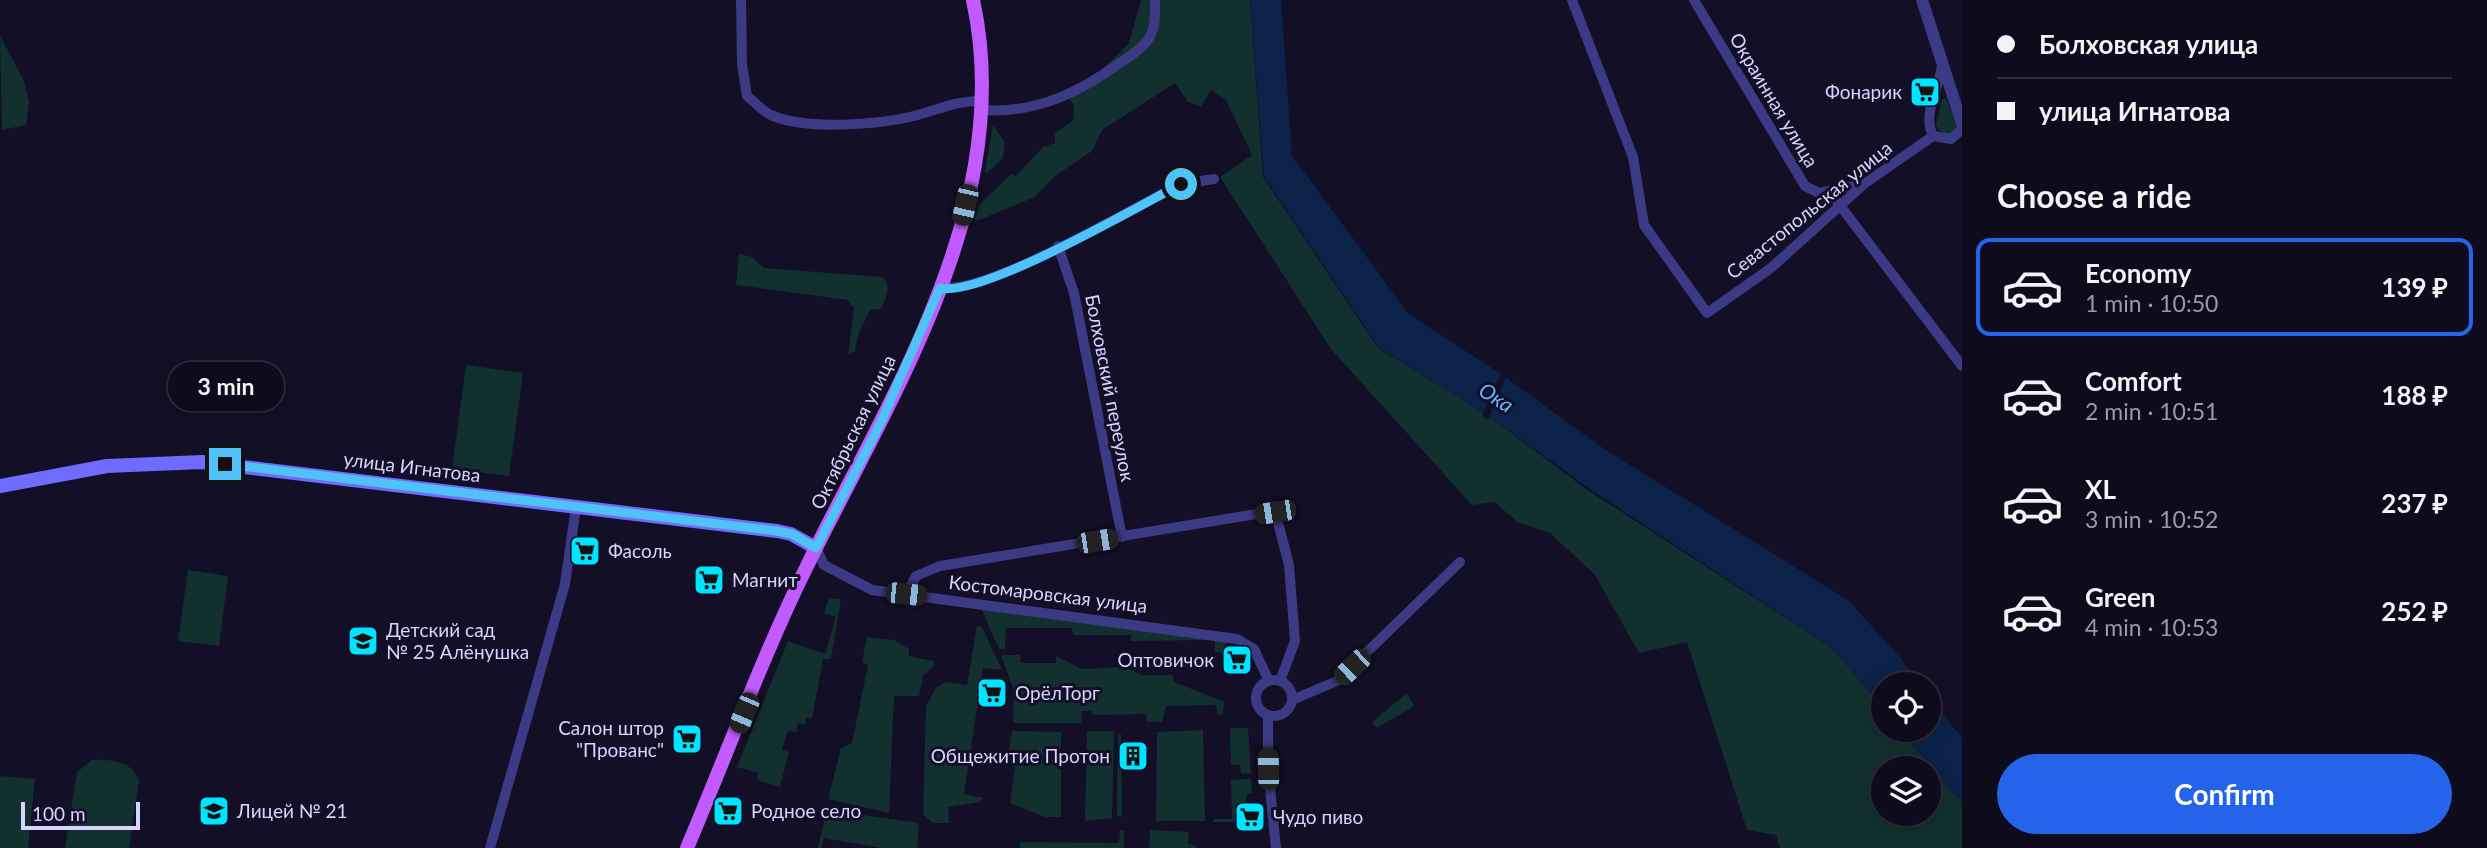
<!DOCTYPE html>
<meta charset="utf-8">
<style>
:root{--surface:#0e0b1c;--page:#1c1929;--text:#f1f3f6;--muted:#9b9ba3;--line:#2e2b3b;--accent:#2563eb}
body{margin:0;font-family:Lato,sans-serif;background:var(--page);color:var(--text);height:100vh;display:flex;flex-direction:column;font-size:26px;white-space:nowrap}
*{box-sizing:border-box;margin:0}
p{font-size:23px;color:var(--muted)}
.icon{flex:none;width:38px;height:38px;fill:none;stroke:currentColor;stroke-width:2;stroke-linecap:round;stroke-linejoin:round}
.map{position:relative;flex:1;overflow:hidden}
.panel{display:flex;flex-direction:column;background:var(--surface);width:525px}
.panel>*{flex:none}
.hud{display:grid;align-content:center;height:154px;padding:0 35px;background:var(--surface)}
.fabs{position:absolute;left:1871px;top:672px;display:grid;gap:14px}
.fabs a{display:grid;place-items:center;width:70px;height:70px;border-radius:50%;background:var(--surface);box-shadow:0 4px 18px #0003,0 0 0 2px var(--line);font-size:35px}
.scale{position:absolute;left:21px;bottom:18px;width:119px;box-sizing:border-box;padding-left:7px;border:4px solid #d9d4ff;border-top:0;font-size:19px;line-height:24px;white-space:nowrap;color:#d9d4ff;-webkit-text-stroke:5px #130f26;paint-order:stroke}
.end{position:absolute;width:32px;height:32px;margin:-16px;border:9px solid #4fc3f7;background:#111;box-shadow:0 0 0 4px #111}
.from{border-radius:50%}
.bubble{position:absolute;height:49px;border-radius:24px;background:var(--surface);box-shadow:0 4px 18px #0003,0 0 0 2px var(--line);font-size:23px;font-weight:700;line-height:49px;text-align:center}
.car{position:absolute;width:21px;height:42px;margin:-21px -10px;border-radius:9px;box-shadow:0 0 5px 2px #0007;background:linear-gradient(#222 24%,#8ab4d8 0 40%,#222 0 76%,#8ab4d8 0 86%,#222 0)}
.hud b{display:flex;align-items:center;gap:24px;height:66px;font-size:26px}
.hud b+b{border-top:2px solid var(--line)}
.hud i{width:18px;height:18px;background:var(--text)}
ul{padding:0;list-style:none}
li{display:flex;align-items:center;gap:21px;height:98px;margin:0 14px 10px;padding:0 21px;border:4px solid transparent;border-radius:14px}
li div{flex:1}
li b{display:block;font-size:26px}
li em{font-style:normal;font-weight:700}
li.on{border-color:var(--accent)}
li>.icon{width:63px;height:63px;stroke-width:1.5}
h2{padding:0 35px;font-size:32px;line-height:84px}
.action{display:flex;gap:14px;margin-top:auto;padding:14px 35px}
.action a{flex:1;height:80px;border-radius:42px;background:var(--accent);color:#fff;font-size:28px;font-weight:700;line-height:80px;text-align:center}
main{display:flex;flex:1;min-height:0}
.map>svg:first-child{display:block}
.green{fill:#12302f;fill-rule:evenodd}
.water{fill:#0c2248}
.pier{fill:#130f26}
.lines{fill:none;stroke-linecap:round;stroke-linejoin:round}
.minor{stroke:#3d3a85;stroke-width:10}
.tertiary{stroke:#3d3a85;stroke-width:12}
.secondary{stroke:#6f6bff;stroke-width:14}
.primary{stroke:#c25bff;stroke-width:14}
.route{stroke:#4fc3f7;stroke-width:9}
.labels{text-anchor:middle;stroke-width:6;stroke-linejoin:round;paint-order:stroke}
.poi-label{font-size:19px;fill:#d9d4ff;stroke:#130f26;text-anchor:start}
.street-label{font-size:19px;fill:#d9d4ff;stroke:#130f26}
.water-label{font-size:21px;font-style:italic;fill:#62b6ff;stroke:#130f26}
</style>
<main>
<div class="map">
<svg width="1962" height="848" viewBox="0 0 1962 848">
<rect width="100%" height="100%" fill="#130f26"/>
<path class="green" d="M1141,0H1250L1263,177L1378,348L1486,414L1586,489L1832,648L1883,708V730H1901L1951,792L1962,801V848H1780L1776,835L1747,830L1687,642L1639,653L1595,575L1550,533L1517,522L1495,502L1472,505L1331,349L1220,177L1252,155L1226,100L1211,90L1201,106L1188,102L1175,83L1102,130L1092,151L1055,176L1035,197L974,222L978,206L1011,174L1015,177L1043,147L1055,143V133L1073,121L1074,106L1069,98L1079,93L1129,43ZM1883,768H1928V814H1883Z
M0,36L24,81L29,102L26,125L2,130Z
M1946,98L1957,128L1949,135L1941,132L1936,126L1942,99Z
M993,125L1005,142L1003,158L987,173L985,171Z
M739,254L752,257L764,268L883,277C892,287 886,298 881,309L870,310L858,335L855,351L848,355L854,308L848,300L736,285Z
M466,365L523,373L509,476L452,469Z
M188,570L228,576L219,646L178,641Z
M829,598L841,599L831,659H823L812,718H806L805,725L798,723L796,732L788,731L782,750L789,752L780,787L757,780L758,773L737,767L788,641L825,654L836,617L824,613Z
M980,606L1226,640L1225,652H1215V641L1211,640L1131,641V635H1073L1072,628H1006L1005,649H999Z
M977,625L982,627L1002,670L983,668L964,794L983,798L980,802L948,807L949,823H933L923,814L926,706L936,688L945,682L967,685Z
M867,637L894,640L909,649V656L933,661L934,666L923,676L919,696H894L889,813L828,799L841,748L852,743L868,665L862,662Z
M1001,655H1020L1021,663H1056V656L1082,669L1125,667L1142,675H1172L1174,682L1224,702L1223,714L1217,715L1216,705L1166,706L1162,722H1147L1146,714L1092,715L1091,711H1082L1081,723H1013L1014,691Z
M1407,693L1414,706L1377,728L1372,722Z
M1230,728H1248L1251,773L1241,774L1240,765H1231Z
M1203,730L1205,821H1156L1157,732Z
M1012,731L1061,732V817H1045L1010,803L1015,768L1007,762Z
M1087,731H1114L1112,818L1085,821Z
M1118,734H1121L1122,817L1117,816Z
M92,760C111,759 133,761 139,781L129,848H65L77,772Z
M0,776L35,779L28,848H0Z
M1251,779L1252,793L1247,794L1246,809H1239V822H1213V819H1232L1231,780Z
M827,810L919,823L917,848H881L824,838L821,848H818Z
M1120,830H1124V848H1020V842L1119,843Z
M1150,830L1189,832L1188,844L1196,845V848H1149Z"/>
<path class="water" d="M1250,0H1281L1292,156L1409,314L1501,374L1606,450L1848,600L1898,655L1920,684H1883V708L1832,648L1591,490L1486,414L1379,348L1264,177Z
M1929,696L1962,738V801L1951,792L1901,730H1928Z"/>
<path class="pier" d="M1502,371L1507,375L1488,420L1482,416Z"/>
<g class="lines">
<path class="minor" d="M741,0L742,64L747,96C755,102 763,112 773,116C808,130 877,125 914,116C938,110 956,100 982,101
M1572,0L1633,157L1644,225L1707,313L1771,268L1864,184L1933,136
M1694,0L1805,186L1819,193L1864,184
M1942,66C1939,88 1922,114 1933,136L1951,139L1962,129
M981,110C1035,114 1079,93 1121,62C1133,54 1147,46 1152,32C1156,23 1155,10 1155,0
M1829,191L1962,366
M1058,246L1074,293L1122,537
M940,287C981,298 1136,207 1181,184L1214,179
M816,548L824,565L872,590L1237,639L1254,649L1269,681
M906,594L916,576L940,566L1275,511L1289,565L1295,641L1280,681
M1256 698a18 18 0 1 1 36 0a18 18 0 1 1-36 0Z
M1292,700L1337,681L1460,562
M1268,715V769L1276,848
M490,848L565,584L576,507"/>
<path class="tertiary" d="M1922,0L1962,124"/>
<path class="secondary" d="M0,486L107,466L202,462L777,531L791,534L816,548"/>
<path class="primary" d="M687,848C727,754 762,657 807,566C892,393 1017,202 973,0"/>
</g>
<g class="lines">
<path class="route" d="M225,464L777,531L792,534L816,548L880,424L940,288C980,298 1137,207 1181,184"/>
</g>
<defs>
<g id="supermarket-square" transform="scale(1.575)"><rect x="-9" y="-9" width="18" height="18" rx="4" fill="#00e5ff" stroke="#130f26"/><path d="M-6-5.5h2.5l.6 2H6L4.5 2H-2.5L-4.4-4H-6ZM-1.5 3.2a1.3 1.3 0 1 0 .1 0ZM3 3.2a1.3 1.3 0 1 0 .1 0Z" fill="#111"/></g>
<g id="school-square" transform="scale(1.575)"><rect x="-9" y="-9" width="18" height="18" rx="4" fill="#00e5ff" stroke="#130f26"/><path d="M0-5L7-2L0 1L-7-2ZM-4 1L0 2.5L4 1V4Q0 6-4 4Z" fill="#111"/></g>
<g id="building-square" transform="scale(1.575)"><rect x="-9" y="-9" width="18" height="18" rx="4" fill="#00e5ff" stroke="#130f26"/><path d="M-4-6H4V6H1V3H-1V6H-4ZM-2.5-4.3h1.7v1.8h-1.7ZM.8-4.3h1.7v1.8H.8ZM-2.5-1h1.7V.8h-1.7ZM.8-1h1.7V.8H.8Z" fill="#111"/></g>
</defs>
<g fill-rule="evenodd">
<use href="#supermarket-square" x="1925" y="92"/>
<use href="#supermarket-square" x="585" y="551"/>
<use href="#supermarket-square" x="709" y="580"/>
<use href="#school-square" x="363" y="641"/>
<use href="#supermarket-square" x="1237" y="660"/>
<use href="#supermarket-square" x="992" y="693"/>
<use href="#supermarket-square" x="687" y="739"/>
<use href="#building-square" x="1133" y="756"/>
<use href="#school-square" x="214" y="811"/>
<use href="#supermarket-square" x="728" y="811"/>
<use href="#supermarket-square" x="1250" y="817"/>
</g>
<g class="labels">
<g class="poi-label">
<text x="1902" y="99" text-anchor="end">Фонарик</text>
<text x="608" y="558">Фасоль</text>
<text x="732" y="587">Магнит</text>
<text x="386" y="637">Детский сад<tspan x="386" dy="22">№ 25 Алёнушка</tspan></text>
<text x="1214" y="667" text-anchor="end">Оптовичок</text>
<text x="1015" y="700">ОрёлТорг</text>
<text x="664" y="735" text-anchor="end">Салон штор<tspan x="664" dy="22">"Прованс"</tspan></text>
<text x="1110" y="763" text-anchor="end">Общежитие Протон</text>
<text x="237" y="818">Лицей № 21</text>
<text x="751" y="818">Родное село</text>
<text x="1273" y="824">Чудо пиво</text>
</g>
<g class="street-label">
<text transform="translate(1774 100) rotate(59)" y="7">Окраинная улица</text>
<text transform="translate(1809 210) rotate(-39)" y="7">Севастопольская улица</text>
<text transform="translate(1110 388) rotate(79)" y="7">Болховский переулок</text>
<text transform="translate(853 432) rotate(-64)" y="7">Октябрьская улица</text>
<text transform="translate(412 467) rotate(7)" y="7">улица Игнатова</text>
<text transform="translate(1048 594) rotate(7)" y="7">Костомаровская улица</text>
</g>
<g class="water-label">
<text transform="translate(1496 398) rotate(33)" y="7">Ока</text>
</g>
</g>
</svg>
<div class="fabs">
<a><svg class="icon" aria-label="locate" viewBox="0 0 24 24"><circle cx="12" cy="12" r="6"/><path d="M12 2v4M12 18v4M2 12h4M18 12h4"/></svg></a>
<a><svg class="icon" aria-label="layers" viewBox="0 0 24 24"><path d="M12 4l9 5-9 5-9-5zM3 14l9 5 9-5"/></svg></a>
</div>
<div class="scale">100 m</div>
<i class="end from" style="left:1181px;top:184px"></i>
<i class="end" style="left:225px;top:464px"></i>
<div class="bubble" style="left:168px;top:362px;width:116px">3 min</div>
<i class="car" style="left:965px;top:205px;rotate:193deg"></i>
<i class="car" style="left:1275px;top:512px;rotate:261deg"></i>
<i class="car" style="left:1097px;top:541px;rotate:81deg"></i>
<i class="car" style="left:906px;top:594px;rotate:96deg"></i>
<i class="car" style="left:1352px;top:667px;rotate:226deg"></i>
<i class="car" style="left:744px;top:713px;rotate:203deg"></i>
<i class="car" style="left:1268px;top:769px;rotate:359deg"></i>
</div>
<section class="panel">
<div class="hud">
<b><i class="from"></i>Болховская улица</b>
<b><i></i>улица Игнатова</b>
</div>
<h2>Choose a ride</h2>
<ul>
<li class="on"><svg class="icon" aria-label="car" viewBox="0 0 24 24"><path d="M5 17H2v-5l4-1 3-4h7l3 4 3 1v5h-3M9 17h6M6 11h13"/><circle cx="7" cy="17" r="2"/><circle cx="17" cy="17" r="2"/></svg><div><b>Economy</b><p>1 min · 10:50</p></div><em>139 ₽</em></li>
<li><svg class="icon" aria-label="car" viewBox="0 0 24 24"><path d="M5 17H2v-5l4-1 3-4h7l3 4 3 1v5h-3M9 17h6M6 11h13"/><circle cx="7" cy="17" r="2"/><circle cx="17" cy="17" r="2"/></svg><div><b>Comfort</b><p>2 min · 10:51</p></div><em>188 ₽</em></li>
<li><svg class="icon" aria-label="car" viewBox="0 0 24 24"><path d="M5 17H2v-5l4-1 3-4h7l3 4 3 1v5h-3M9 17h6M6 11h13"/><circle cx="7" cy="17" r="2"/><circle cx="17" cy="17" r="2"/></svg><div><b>XL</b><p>3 min · 10:52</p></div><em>237 ₽</em></li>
<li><svg class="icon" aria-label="car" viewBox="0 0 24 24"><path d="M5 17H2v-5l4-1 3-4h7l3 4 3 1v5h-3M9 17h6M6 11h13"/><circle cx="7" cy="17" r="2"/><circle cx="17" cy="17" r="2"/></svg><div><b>Green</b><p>4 min · 10:53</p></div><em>252 ₽</em></li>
</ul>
<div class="action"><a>Confirm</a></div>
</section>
</main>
